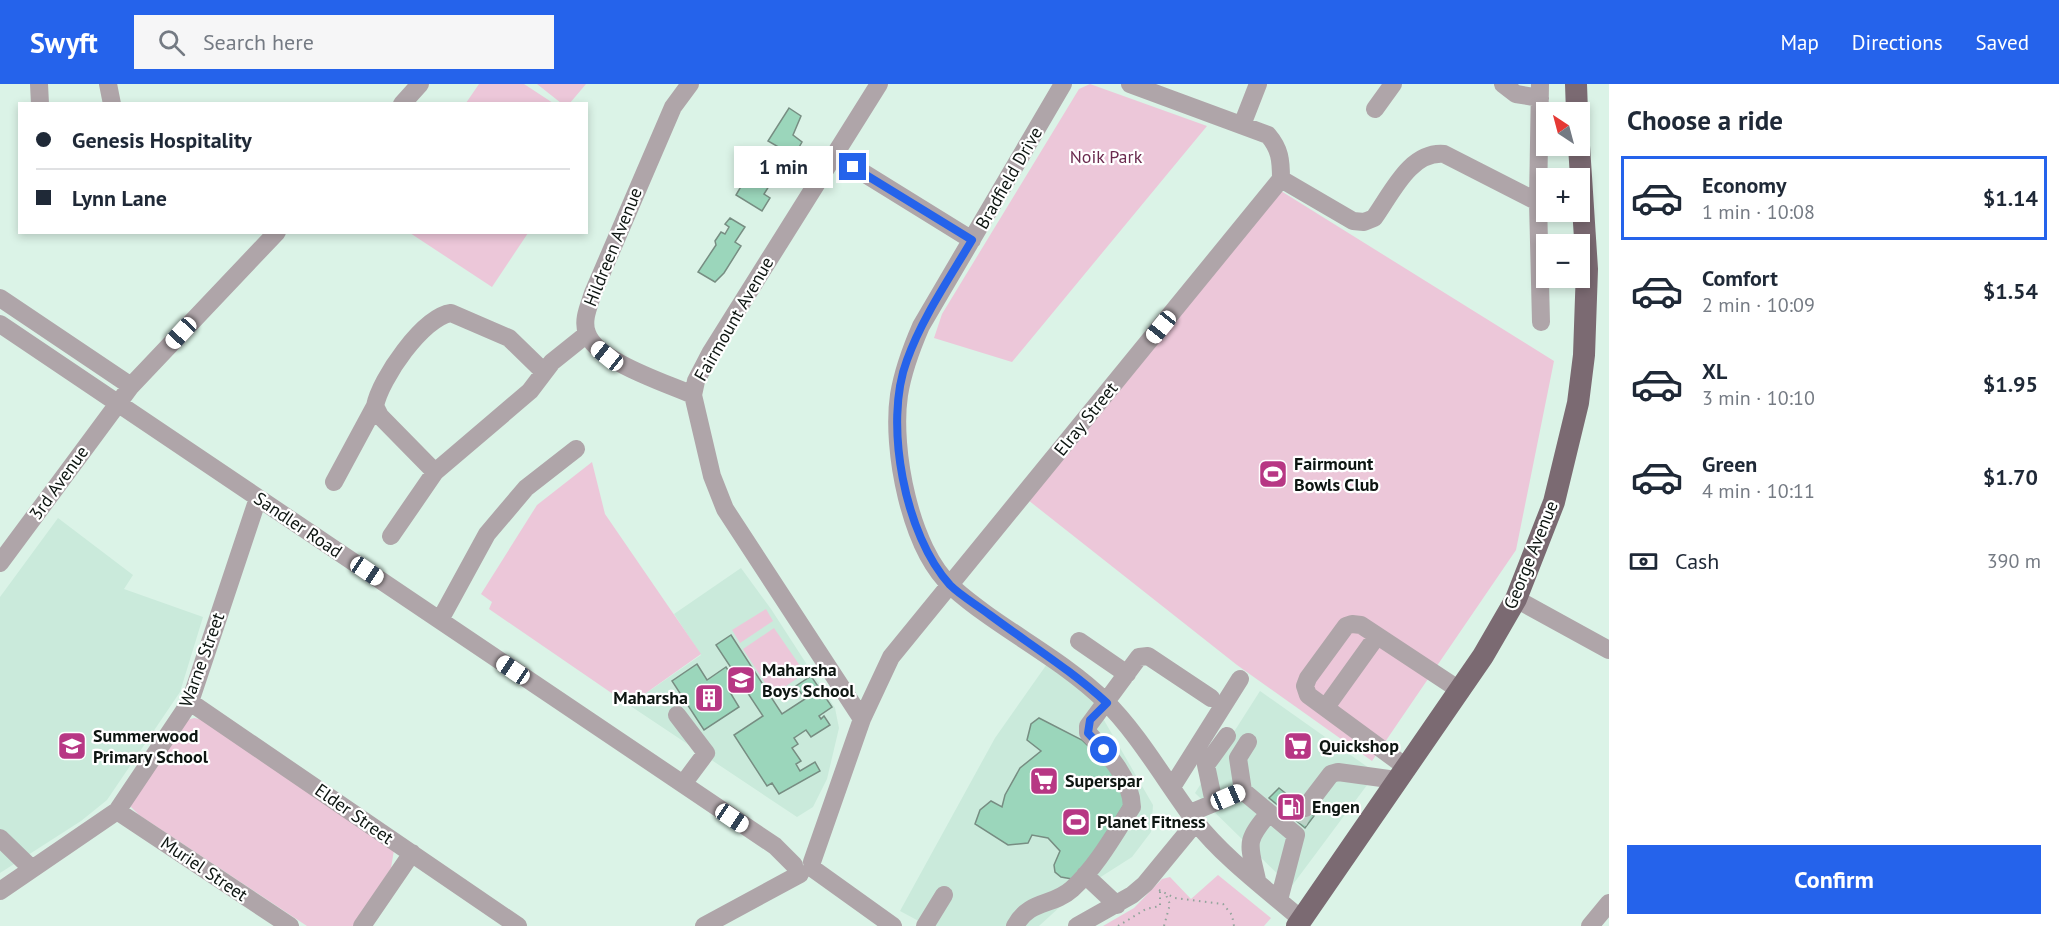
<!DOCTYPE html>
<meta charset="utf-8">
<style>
:root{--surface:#fff;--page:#f6f6f7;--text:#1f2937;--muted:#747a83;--line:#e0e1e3;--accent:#2563eb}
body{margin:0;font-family:"PT Sans",sans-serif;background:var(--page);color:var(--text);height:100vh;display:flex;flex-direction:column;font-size:22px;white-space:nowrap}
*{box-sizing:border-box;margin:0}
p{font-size:20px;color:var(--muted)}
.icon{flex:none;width:33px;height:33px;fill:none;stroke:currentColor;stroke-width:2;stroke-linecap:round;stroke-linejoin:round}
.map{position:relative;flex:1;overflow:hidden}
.details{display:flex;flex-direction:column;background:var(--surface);width:450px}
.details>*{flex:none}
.banner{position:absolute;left:18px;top:18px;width:570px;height:132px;border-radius:0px;box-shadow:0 3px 9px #0003;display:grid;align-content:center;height:132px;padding:0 18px;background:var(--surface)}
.needle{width:39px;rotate:324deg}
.fabs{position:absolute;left:1536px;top:18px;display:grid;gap:12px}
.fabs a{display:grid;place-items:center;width:54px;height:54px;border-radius:0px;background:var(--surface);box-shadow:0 3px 9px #0003;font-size:30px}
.end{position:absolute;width:27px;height:27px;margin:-14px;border:8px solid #2563eb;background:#fff;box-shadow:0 0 0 3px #fff}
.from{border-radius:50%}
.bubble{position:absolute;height:42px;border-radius:0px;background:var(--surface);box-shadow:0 3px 9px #0003;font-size:20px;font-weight:600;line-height:42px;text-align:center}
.car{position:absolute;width:18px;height:36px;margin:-18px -9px;border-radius:8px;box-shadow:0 0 4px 2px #0007;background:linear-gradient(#fff 24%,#345 0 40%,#fff 0 76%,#345 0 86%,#fff 0)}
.banner b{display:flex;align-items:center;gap:21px;height:57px;font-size:22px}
.banner b+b{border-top:2px solid var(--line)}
.banner i{width:15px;height:15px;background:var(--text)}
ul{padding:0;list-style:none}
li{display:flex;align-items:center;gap:18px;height:84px;margin:0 12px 9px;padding:0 6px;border:3px solid transparent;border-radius:0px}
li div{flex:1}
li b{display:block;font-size:22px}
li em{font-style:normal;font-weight:600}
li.on{border-color:var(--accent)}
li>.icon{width:54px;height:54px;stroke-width:1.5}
h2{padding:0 18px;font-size:27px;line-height:72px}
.pay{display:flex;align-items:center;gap:15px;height:66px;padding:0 18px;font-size:22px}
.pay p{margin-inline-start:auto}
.cta{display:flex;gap:12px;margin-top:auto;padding:12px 18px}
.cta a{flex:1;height:69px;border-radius:0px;background:var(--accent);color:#fff;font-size:24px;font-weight:600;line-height:69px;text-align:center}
header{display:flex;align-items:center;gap:36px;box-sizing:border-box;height:84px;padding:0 30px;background:var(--accent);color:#fff}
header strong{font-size:28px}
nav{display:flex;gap:33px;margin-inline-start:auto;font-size:21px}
.search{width:420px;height:54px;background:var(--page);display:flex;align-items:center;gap:15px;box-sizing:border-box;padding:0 21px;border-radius:0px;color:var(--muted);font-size:22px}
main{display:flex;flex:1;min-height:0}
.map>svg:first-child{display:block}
.built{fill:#caeadb}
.green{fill:#ecc7d9}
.building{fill:#9bd6bb;stroke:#778d82;stroke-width:1.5}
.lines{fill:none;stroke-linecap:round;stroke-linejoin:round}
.minor-tunnel{stroke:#bcd2c7;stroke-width:18;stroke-dasharray:18 9;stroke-linecap:butt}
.path{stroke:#91a49b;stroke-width:2;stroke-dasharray:1.5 4.5;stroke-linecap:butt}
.minor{stroke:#afa5a9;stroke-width:18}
.major{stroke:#7b6a72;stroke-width:22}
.route{stroke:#2563eb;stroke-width:8}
.labels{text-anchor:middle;stroke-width:4.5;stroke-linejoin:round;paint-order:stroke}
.park-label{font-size:18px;fill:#6a2a4e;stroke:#fff}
.street-label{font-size:18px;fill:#0d1511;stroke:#fff}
.poi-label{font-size:18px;font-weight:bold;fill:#0d1511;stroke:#fff;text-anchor:start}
</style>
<header>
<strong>Swyft</strong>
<div class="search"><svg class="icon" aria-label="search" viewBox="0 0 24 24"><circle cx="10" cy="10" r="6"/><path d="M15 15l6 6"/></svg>Search here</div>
<nav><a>Map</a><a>Directions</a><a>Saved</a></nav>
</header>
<main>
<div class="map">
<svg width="1609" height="842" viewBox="0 0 1609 842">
<rect width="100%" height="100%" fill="#dbf3e7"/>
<path class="built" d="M58,434L133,491L124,505L203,533L180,608L107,716L81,737L0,789V513Z
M741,484L771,525L835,624L839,644L827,695L813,723L797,733L629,621L701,571L674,530Z
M1047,580L1086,605L1153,721L1151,748L1132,773L1074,810L1039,842H928L900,827L995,654Z
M1260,607L1376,689L1291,803L1195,709Z"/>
<path class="green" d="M479,0H524L553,19H466Z
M537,0H586L570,19H561Z
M1090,0L1207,42L1012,278L934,254L942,230L1079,5Z
M1281,107L1554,277L1516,466L1372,677L1237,581L1028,416Z
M410,149H528L492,203Z
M592,378L605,430L701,570L629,621L489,525L492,518L481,510L537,421Z
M766,525L773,537L740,559L732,546Z
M774,544L805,589L773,611L743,565Z
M194,634L204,636L394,766L391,784L354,842H307L139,731L131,723L132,713L187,636Z
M1218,791L1271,834L1264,842H1103L1134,824L1162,795L1170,793L1191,815Z"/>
<path class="building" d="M789,24L801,32L793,51L802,58L794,72L768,57Z
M767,74L781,83L764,110L770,114L762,127L736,111L743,99L750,102Z
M730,134L745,143L735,158L741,162L724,189L715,198L698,188L716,161L715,157L721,148L725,150L729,143L725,140Z
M731,551L782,630L805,615L796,602L811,592L832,623L819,632L821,635L824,632L830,641L811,653L806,646L794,654L798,660L792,664L801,677L796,680L800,687L815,678L820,687L779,710L772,699L767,702L734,651L763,632L716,561Z
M697,580L707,596L726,583L737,600L728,605L739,623L704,646L672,597Z
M1039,634L1082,656L1115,688L1129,713L1085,784L1072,795L1061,793L1055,788L1054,781L1060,767L1048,754L1032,751L1028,759L1008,761L975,740L980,726L991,717L1002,723L1005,711L1020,684L1041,667L1027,656L1031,640Z
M1279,704L1314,732L1305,744L1269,714Z"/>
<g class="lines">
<path class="minor-tunnel" d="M1298,738L1305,724"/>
<path class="path" d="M1159,806L1175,814L1223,820L1232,831L1234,842
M1118,842L1146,825L1160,822V806
M1164,842L1170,820L1166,811"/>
<path class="minor" d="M39,0L40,20
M108,0L112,20
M690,0L673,23L593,209C589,222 582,236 587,249C596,277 666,299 693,311
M1063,0L921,242C911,265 903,286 899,311C891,365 910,465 952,503C999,545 1060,573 1105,617C1138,649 1167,700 1195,737C1224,774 1266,805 1302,836
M1130,0L1268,51C1280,65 1281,76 1281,95
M1503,0L1516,10L1540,14
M1540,0L1538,118L1541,238
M402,20L420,0
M1375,25L1393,0
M1242,41L1258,0
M833,70L972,156
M1281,95L1353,137L1364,138L1374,134C1392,109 1410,67 1444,70L1538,118
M0,214L131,302
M0,240L775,762L794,781
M435,388L380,332L375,322C380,295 423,233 451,229L509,254L544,288
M334,398L375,322
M391,452L435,388L530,307L552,278L587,250
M0,479L131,302L277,148
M1516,515L1609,566
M440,536L487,450L526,404L576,365
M1079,557L1127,590
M190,618L518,842
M1326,623L1377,552
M677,631L706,669L683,700
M862,635L725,425L712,392L693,311L696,297L711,268L879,0
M1406,683L1308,611L1305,602L1308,594L1346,542L1352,540L1361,541L1461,607
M1172,703L1240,595
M1243,707L1238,674L1248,658
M1214,719L1206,681L1227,652
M1305,724L1331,690L1338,688L1396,696
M117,727L290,842
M1190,729L1243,707L1296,751L1279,816
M0,754L32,785
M812,778L862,635L891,573L1281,95
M812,784L893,842
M1085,791L1117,821
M1257,796C1249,759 1244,759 1269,729
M0,807L117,727L190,618L258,414
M362,842L412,769
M704,842L800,790
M925,842L944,811
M1015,842C1030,815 1052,823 1072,805C1097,782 1114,751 1132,723C1131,693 1107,669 1088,649V642L1139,573L1148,572L1211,614
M1077,842L1132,811L1145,800L1196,738
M1590,842L1609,819"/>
<path class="major" d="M1576,0L1577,28
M1297,842L1483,572L1516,515L1554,418L1578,319L1584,271L1587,185L1579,62"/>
</g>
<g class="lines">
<path class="route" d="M853,83L972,156C949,195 922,234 907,276C883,339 905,452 950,501C961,512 977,521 990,531C1029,560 1071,586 1107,619L1090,636L1088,649L1104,666"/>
</g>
<defs>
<g id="stadium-square" transform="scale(1.5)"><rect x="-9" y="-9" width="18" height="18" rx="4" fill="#b73784" stroke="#fff"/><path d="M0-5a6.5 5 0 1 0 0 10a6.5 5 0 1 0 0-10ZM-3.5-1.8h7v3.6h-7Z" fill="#fff"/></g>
<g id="school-square" transform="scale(1.5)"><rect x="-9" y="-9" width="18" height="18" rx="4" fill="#b73784" stroke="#fff"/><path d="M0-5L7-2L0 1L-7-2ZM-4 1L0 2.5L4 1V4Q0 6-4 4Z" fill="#fff"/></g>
<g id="building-square" transform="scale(1.5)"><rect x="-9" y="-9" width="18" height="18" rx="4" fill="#b73784" stroke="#fff"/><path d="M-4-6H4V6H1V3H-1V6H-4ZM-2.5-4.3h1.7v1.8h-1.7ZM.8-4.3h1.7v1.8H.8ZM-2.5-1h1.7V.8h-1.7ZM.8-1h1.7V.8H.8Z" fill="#fff"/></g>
<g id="supermarket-square" transform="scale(1.5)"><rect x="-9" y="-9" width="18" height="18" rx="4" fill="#b73784" stroke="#fff"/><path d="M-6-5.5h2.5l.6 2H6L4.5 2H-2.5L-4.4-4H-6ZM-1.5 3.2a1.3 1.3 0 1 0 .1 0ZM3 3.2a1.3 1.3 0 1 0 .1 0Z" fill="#fff"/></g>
<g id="fuel-square" transform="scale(1.5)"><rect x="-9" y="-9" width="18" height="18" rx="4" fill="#b73784" stroke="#fff"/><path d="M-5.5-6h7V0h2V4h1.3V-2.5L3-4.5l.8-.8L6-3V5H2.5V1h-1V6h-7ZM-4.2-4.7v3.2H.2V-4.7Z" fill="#fff"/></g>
</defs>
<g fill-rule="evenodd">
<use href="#stadium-square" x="1273" y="390"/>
<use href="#school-square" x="741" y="596"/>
<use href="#building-square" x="709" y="614"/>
<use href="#school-square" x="72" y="662"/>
<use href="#supermarket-square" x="1298" y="662"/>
<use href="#supermarket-square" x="1044" y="697"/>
<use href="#fuel-square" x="1291" y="723"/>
<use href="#stadium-square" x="1076" y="738"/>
</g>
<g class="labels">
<g class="park-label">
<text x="1106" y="79">Noik Park</text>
</g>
<g class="street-label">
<text transform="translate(1009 94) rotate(-60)" y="6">Bradfield Drive</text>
<text transform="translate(613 163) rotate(-68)" y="6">Hildreen Avenue</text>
<text transform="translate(734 235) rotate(-60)" y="6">Fairmount Avenue</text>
<text transform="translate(1086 335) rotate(-51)" y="6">Elray Street</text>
<text transform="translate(59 399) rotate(-54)" y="6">3rd Avenue</text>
<text transform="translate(298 441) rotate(34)" y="6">Sandler Road</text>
<text transform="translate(1531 471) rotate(-68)" y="6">George Avenue</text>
<text transform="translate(202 576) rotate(-70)" y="6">Warne Street</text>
<text transform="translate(354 730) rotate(35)" y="6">Elder Street</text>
<text transform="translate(204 785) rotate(34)" y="6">Muriel Street</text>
</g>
<g class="poi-label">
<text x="1294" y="386">Fairmount<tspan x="1294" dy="21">Bowls Club</tspan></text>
<text x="762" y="592">Maharsha<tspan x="762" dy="21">Boys School</tspan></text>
<text x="688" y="620" text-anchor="end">Maharsha</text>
<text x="93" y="658">Summerwood<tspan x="93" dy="21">Primary School</tspan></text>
<text x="1319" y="668">Quickshop</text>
<text x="1065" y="703">Superspar</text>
<text x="1312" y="729">Engen</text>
<text x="1097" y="744">Planet Fitness</text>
</g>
</g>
</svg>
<div class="fabs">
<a><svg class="needle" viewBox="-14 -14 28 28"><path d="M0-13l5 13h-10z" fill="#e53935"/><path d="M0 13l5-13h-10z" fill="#747a83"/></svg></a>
<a>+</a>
<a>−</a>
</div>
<i class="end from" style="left:1104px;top:666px"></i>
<i class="end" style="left:853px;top:83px"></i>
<div class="bubble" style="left:734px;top:62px;width:99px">1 min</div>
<i class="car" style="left:1161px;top:243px;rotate:219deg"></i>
<i class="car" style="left:181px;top:249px;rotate:223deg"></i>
<i class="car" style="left:607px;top:272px;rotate:309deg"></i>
<i class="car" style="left:367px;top:487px;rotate:124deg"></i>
<i class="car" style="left:513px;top:586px;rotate:304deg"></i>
<i class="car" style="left:1228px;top:713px;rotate:67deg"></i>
<i class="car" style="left:732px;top:734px;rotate:124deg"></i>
<div class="banner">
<b><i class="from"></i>Genesis Hospitality</b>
<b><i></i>Lynn Lane</b>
</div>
</div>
<section class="details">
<h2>Choose a ride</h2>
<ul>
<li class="on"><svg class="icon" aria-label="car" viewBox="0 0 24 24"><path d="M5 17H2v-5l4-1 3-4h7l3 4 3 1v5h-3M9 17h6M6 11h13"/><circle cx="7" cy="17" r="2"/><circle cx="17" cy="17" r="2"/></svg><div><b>Economy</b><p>1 min · 10:08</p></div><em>$1.14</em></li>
<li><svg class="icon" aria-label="car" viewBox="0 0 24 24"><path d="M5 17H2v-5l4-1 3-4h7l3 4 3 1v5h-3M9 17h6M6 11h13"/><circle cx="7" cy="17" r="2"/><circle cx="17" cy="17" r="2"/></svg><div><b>Comfort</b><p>2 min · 10:09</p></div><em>$1.54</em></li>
<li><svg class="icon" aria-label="car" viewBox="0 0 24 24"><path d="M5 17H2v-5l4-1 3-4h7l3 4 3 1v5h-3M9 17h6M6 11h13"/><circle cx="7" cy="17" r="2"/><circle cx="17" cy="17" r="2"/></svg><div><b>XL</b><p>3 min · 10:10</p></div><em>$1.95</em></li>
<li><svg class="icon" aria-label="car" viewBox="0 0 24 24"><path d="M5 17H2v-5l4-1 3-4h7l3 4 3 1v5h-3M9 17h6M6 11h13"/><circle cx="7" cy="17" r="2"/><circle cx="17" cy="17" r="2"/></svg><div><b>Green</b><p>4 min · 10:11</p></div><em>$1.70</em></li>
</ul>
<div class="pay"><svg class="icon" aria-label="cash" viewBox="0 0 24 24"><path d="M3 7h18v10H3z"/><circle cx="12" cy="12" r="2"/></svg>Cash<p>390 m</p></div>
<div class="cta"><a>Confirm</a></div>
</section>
</main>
